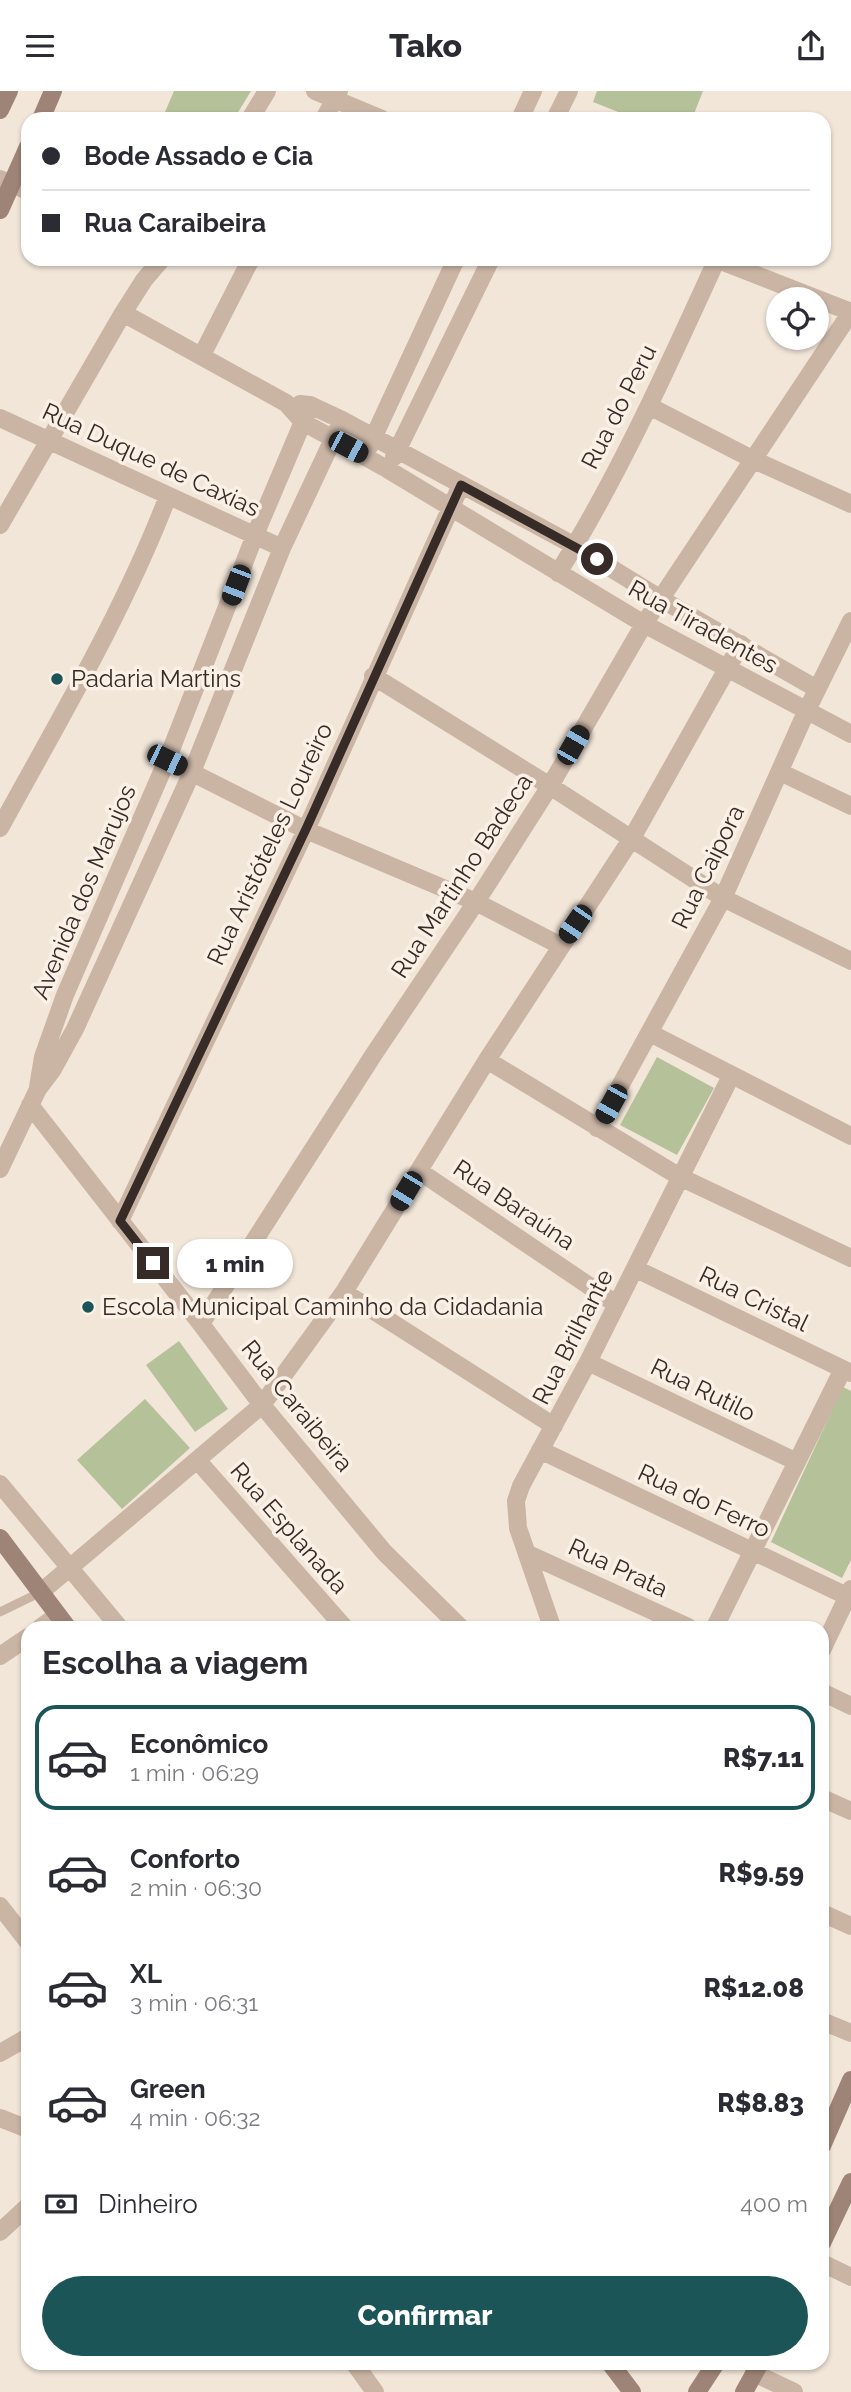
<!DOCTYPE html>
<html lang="pt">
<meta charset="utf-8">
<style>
:root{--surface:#fff;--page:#f7f7f7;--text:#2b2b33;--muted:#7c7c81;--line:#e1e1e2;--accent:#1b5558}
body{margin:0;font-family:Raleway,sans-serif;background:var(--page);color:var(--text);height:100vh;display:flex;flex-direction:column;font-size:26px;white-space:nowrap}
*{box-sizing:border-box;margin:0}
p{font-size:23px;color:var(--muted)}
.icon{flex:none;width:38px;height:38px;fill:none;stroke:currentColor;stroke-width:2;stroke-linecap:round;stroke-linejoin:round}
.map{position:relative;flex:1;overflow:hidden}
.details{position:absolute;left:21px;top:1530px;width:808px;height:749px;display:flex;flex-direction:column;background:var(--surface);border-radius:21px;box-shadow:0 2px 5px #0004}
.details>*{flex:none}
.banner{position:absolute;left:21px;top:21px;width:810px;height:154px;border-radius:21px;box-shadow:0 2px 5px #0004;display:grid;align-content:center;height:154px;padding:0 21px;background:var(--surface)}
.fabs{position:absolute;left:766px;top:196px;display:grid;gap:14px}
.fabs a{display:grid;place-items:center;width:63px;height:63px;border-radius:50%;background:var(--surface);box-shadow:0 2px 5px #0004;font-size:35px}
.end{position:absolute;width:32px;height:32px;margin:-16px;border:9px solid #362b26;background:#fff;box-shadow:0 0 0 4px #fff}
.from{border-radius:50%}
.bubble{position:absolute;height:49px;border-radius:24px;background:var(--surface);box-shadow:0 2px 5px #0004;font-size:23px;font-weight:800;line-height:49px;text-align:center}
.car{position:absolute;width:21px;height:42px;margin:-21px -10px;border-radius:9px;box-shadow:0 0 5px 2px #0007;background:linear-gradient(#222 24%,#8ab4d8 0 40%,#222 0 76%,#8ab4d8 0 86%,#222 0)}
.banner b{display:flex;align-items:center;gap:24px;height:66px;font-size:26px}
.banner b+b{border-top:2px solid var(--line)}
.banner i{width:18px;height:18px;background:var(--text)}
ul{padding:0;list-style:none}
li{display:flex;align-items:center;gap:21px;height:105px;margin:0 14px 10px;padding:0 7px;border:4px solid transparent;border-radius:21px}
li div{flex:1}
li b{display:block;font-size:26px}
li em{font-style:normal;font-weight:800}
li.on{border-color:var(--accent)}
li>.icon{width:63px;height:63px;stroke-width:1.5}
h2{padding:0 21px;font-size:32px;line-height:84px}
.pay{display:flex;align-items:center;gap:18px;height:77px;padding:0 21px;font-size:26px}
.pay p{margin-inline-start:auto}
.action{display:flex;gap:14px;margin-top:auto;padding:14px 21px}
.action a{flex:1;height:80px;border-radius:42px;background:var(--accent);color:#fff;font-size:28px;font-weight:800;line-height:80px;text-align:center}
header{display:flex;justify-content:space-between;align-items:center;height:91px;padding:0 21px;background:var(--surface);font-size:32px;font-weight:800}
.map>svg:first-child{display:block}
.green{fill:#b5c199}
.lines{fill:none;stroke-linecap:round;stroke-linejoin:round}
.lane{stroke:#cab5a5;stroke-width:9}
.street{stroke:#cab5a5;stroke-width:18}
.secondary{stroke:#9e8476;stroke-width:18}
.route{stroke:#362b26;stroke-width:9}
.poi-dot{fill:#1b5558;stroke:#faf0e5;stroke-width:2.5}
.labels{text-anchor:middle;stroke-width:7;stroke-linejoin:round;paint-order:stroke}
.street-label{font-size:24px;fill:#362b26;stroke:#faf0e5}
.poi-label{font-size:24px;fill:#362b26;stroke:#faf0e5;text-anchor:start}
</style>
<header><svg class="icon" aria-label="menu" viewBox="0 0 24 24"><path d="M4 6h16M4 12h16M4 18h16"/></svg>Tako<svg class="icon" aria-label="share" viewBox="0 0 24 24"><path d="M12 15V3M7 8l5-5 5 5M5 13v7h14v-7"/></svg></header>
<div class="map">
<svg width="851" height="2301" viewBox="0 0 851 2301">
<rect width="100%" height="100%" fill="#f2e6d9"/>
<path class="green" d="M174,0H251L234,28H162Z
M597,0H703L692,28H636L593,11Z
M657,966L714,997L677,1064L620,1034Z
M179,1250L228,1318L195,1341L146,1274Z
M843,1296L851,1300V1469L842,1487L771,1451Z
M145,1308L190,1357L122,1418L77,1369Z"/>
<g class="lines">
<path class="lane" d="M0,1521L41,1501"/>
<path class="street" d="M315,0L382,28
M250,28L267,0
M324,28L339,0
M520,28L533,0
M555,28L569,0
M0,88L28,100
M716,168L851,221
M123,222L286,312L303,331L387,378L644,533L851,643
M202,264L251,168
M300,313L310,314L342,329L575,455L661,508L817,598
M649,315L754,369L851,413
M0,327L282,457
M369,356L456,168
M394,366L491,168
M0,434L123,222L144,189L162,168
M558,482C620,383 668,275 717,168
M373,585L550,695L723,807L851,870
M167,669L306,739L476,811L561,855
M780,681L851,715
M0,737C59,629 124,520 168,405
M650,942L851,1045
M487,969L680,1086L851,1167
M38,996L43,966L65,904L167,669L255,444L310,314
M30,1014L201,1233L262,1314L384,1461L460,1536
M597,1037L723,807L806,621L851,530
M0,1078L38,998L53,978L75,938L192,681L282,457L342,329
M419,1080L616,1213
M120,1130L306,739L461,394
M636,1178L851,1282
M344,1201L554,1335
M201,1233L374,963L476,811L550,695L644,533L851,221
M588,1271L797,1371
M540,1359L851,1507
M198,1370L344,1536
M0,1393L119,1536
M528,1463L688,1536
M41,1501L262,1314L344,1201L487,969L632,747L741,553
M41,1536L58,1524
M552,1536L518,1437L516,1410L521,1395L588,1271L731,985
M715,1536L843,1278
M822,1559L851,1498
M0,1565L28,1546
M822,1601L851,1615
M822,1707L851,1720
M0,1815L28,1851
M822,1822L851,1835
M822,1930L851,1942
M0,1962L28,1946
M0,2027L28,2038
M0,2141L28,2115
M822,2172L851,2186
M354,2272L375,2301
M754,2282L794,2301"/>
<path class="secondary" d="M0,19L9,0
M41,28L53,0
M0,119L28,56
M0,1447L67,1536
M822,2055L851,1989
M822,2152L851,2091
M610,2272L632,2301
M697,2301L716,2272
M744,2301L760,2272"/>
</g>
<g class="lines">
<path class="route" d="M153,1172L120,1130L306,738L461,394L597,468"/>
</g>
<g class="poi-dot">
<circle cx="57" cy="588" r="7"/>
<circle cx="88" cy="1216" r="7"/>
</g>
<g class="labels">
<g class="street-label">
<text transform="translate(619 316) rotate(-63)" y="8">Rua do Peru</text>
<text transform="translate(151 369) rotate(25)" y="8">Rua Duque de Caxias</text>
<text transform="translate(703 536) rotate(29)" y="8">Rua Tiradentes</text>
<text transform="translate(270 753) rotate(-65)" y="8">Rua Aristóteles Loureiro</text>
<text transform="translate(708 776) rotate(-64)" y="8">Rua Caipora</text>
<text transform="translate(462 785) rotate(-57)" y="8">Rua Martinho Badeca</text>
<text transform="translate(84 801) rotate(-67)" y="8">Avenida dos Marujos</text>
<text transform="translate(514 1114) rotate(34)" y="8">Rua Baraúna</text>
<text transform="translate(754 1208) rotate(26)" y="8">Rua Cristal</text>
<text transform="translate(573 1246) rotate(-63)" y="8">Rua Brilhante</text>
<text transform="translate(703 1299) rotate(26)" y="8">Rua Rutilo</text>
<text transform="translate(297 1315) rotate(51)" y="8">Rua Caraibeira</text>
<text transform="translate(704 1410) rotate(25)" y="8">Rua do Ferro</text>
<text transform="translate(289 1437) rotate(49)" y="8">Rua Esplanada</text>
<text transform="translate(618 1477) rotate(25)" y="8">Rua Prata</text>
</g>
<g class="poi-label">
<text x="71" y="596">Padaria Martins</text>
<text x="102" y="1224">Escola Municipal Caminho da Cidadania</text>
</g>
</g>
</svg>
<div class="fabs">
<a><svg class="icon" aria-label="locate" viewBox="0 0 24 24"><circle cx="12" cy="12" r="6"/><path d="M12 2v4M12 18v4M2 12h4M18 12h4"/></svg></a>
</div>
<i class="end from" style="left:597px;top:468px"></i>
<i class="end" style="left:153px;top:1172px"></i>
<div class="bubble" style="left:177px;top:1148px;width:116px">1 min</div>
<i class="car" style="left:348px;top:356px;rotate:118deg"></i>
<i class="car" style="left:236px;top:494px;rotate:201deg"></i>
<i class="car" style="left:573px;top:654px;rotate:30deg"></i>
<i class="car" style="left:167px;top:669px;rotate:116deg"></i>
<i class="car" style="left:575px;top:833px;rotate:214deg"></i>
<i class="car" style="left:611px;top:1013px;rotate:209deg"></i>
<i class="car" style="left:406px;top:1100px;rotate:211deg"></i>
<div class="banner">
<b><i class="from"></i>Bode Assado e Cia</b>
<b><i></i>Rua Caraibeira</b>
</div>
<section class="details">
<h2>Escolha a viagem</h2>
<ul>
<li class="on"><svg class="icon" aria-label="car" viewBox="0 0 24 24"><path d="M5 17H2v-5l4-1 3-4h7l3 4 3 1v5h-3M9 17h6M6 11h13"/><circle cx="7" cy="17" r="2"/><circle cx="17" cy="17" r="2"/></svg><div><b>Econômico</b><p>1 min · 06:29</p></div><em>R$7.11</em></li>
<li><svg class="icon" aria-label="car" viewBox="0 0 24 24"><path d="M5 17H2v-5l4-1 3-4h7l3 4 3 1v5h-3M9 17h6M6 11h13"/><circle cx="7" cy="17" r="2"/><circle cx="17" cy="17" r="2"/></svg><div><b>Conforto</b><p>2 min · 06:30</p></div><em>R$9.59</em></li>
<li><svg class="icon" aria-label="car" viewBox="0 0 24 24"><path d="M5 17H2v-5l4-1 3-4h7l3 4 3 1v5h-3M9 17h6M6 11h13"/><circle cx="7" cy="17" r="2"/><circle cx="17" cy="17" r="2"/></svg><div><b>XL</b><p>3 min · 06:31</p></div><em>R$12.08</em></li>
<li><svg class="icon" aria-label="car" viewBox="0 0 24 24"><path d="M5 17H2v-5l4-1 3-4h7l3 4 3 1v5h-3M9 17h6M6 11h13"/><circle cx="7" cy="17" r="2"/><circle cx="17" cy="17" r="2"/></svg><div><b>Green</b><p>4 min · 06:32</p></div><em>R$8.83</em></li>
</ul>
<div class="pay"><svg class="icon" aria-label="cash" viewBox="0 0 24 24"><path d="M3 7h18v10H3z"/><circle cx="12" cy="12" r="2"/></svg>Dinheiro<p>400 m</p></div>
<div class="action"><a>Confirmar</a></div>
</section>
</div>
